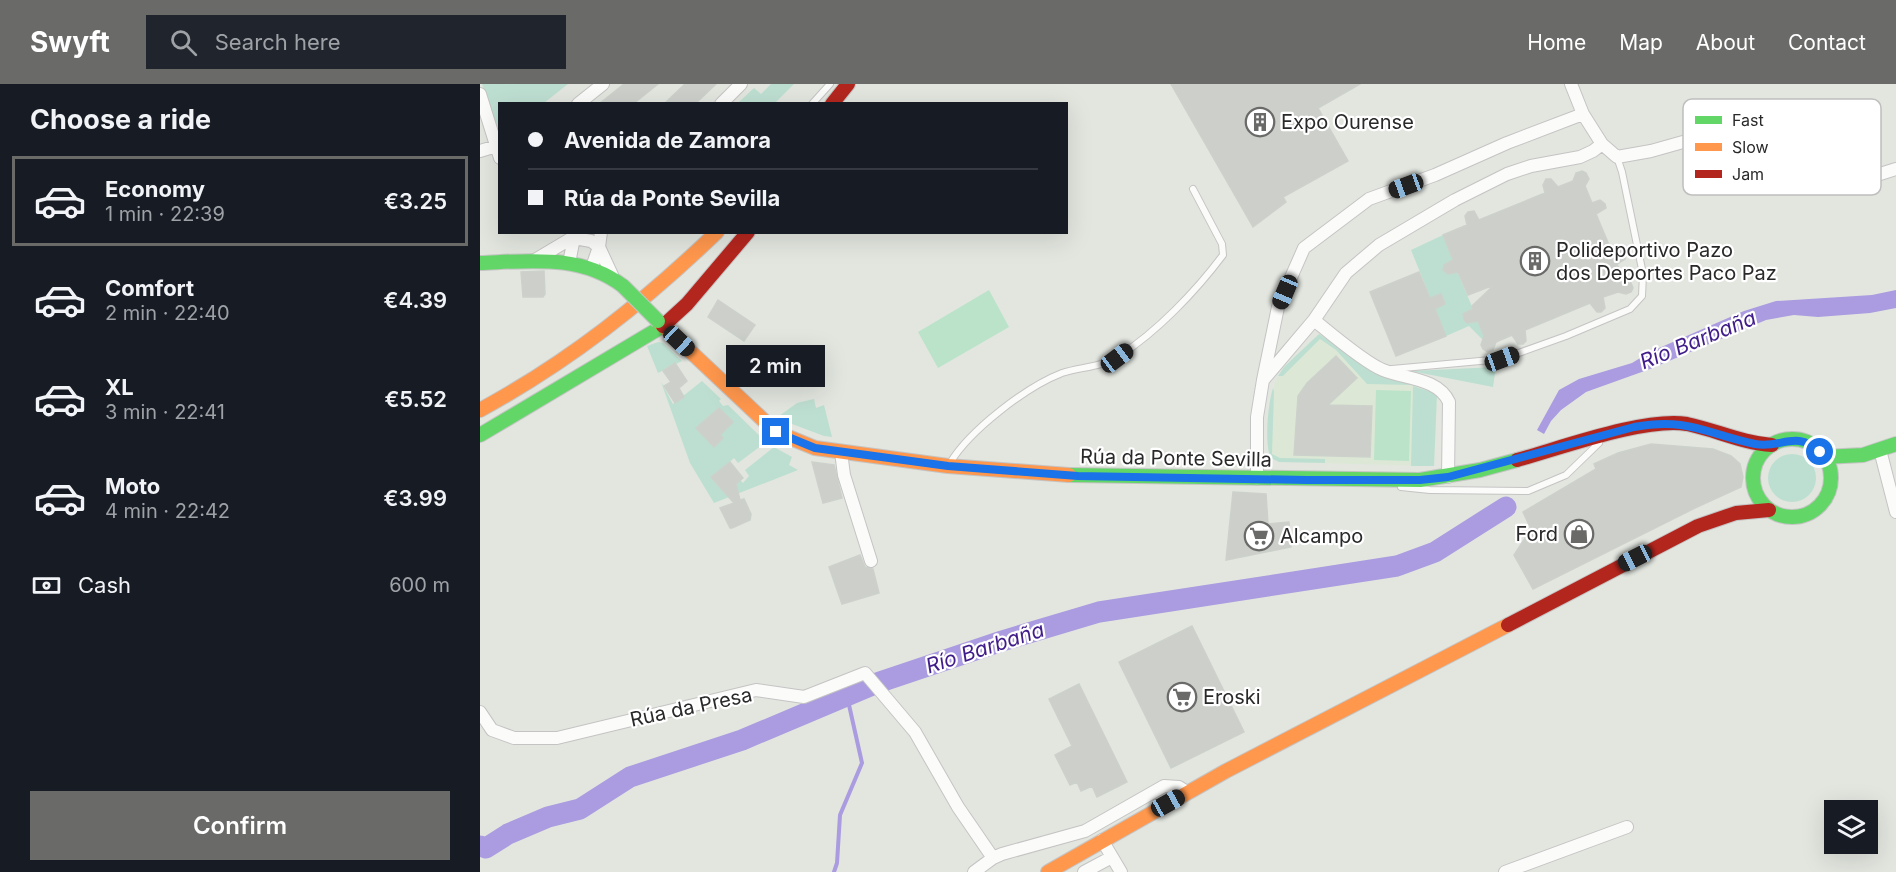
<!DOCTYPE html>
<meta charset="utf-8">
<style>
:root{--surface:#171b24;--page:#20242c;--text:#f1f3f6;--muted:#9ea1a6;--line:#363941;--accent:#6a6b69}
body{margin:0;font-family:Inter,sans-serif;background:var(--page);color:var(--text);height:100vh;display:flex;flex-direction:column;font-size:22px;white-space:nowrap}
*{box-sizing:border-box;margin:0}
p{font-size:20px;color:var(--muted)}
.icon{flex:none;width:33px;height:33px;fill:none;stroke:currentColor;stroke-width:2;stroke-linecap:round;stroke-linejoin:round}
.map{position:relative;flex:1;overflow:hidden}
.panel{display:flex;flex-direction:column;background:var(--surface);width:480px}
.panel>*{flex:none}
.guide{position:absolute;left:18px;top:18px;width:570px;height:132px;border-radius:0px;box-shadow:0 6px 24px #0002;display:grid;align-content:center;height:132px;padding:0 30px;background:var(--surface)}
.tools{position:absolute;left:1344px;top:716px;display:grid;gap:12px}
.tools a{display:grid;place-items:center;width:54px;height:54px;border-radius:0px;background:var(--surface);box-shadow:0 6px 24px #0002;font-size:30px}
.end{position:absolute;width:27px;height:27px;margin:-14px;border:8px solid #1a73e8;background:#fff;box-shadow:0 0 0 3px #fff}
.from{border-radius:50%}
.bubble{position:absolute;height:42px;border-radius:0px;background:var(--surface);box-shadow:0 6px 24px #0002;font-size:20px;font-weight:600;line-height:42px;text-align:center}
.car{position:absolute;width:18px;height:36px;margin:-18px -9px;border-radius:8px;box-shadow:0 0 4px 2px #0007;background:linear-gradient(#222 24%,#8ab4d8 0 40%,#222 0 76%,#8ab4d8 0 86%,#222 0)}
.guide b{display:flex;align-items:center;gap:21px;height:57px;font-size:22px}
.guide b+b{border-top:2px solid var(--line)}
.guide i{width:15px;height:15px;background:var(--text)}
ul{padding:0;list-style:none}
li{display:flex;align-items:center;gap:18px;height:90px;margin:0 12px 9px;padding:0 18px;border:3px solid transparent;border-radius:0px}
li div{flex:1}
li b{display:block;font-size:22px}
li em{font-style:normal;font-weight:600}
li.selected{border-color:var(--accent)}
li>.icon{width:54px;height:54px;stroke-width:1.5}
h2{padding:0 30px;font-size:27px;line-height:72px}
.pay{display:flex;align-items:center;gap:15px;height:66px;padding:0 30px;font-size:22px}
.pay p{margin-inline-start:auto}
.button{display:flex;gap:12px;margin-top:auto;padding:12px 30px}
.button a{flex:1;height:69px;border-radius:0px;background:var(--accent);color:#fff;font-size:24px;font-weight:600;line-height:69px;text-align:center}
header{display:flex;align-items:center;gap:36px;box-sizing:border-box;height:84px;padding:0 30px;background:var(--accent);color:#fff}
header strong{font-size:28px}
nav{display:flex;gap:33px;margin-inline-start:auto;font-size:21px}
.search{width:420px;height:54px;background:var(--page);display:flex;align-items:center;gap:15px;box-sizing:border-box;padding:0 21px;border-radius:0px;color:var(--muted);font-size:22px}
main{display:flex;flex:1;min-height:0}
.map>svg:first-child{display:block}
.education{fill:#dce8d5}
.green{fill:#bddfd1}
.pitch{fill:#bbe3ca}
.water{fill:#ab9be0}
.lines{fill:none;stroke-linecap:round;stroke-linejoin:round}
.stream{stroke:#ab9be0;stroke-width:4}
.river{stroke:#ab9be0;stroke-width:21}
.building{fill:#cccfca;stroke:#cdd1cb;stroke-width:1.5}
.lane-casing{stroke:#c5c4c4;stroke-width:8}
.street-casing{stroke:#c5c4c4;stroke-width:14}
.fast-casing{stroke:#c5c4c4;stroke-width:16}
.slow-casing{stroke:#c5c4c4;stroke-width:16}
.jam-casing{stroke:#c5c4c4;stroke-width:16}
.lane{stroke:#fbfbfa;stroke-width:6}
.street{stroke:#fbfbfa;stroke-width:12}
.fast{stroke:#63d668;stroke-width:14}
.slow{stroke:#ff974d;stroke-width:14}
.jam{stroke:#b3261e;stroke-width:14}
.fast-bridge-casing{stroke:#c5c4c4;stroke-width:16;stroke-linecap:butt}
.fast-bridge{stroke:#63d668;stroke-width:14}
.route{stroke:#1a73e8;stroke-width:8}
.labels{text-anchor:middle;stroke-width:4.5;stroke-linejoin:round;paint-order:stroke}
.poi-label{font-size:20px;fill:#292929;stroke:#fff;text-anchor:start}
.street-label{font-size:20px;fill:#292929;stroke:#fff}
.water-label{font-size:21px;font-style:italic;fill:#411d89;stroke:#fff}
.key{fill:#fff;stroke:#bfbfbf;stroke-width:1.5}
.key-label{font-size:16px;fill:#292929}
</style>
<header>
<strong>Swyft</strong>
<div class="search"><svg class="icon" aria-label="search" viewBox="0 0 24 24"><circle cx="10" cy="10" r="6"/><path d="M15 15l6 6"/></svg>Search here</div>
<nav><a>Home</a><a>Map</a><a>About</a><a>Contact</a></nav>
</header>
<main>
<section class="panel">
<h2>Choose a ride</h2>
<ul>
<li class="selected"><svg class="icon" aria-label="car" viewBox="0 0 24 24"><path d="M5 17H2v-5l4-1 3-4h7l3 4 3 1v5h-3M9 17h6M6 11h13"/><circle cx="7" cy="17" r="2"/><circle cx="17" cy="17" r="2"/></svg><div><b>Economy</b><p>1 min · 22:39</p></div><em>€3.25</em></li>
<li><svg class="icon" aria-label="car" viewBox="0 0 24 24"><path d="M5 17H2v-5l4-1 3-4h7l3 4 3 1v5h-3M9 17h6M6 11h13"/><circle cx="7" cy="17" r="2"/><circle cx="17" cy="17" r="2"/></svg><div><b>Comfort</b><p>2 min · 22:40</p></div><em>€4.39</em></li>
<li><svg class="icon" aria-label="car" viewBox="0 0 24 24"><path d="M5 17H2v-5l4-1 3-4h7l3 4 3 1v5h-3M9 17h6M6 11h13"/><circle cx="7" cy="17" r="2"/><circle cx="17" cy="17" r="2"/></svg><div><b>XL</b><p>3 min · 22:41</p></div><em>€5.52</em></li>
<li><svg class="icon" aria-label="car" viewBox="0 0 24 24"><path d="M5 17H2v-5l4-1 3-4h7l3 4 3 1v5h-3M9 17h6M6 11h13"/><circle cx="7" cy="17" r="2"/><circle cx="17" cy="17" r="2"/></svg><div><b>Moto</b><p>4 min · 22:42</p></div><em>€3.99</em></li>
</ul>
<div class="pay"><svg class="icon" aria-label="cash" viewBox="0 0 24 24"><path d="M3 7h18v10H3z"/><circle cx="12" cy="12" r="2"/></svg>Cash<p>600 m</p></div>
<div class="button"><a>Confirm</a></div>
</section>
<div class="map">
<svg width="1416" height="788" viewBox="0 0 1416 788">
<rect width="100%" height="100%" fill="#e2e6df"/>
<path class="education" d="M839,250L899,289L957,310L954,382L799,378L791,374L788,365L789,320L795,299L804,283Z"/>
<path class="green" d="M2,0H88L64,19L20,20L18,45Z
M291,0H314L295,19H258L274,4L281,10Z
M963,151L973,176L964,181L963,186L968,190L977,187L993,225L983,232L984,235L988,239L998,236L1006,255L1003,256L989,242L966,252L931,166Z
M839,250L899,289L931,301L887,300L856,266L840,255L803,292H798L804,283Z
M178,258L183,259L202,277L178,289L167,262Z
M1016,283L1013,303L931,287Z
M222,297L241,315L239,317L243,322L248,321L286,358L258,379L254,374L232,393L256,400L260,396L263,399L269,392L265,386L294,363L312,373L309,381L318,386L234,419L210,379L181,298L193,320Z
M933,302L957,310L954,382H931Z
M793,304L794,308L792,370L800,374L845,375V379L799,378L791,374C784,361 788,319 793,304Z
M334,315L336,324L344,321L352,353L344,352L304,337L299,332L317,319Z
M1288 394a24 24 0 1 1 48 0a24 24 0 1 1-48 0Z"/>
<path class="pitch" d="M509,206L529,243L458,284L438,248Z
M896,306L931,307L929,377L894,376Z"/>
<path class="water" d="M1416,206V224L1390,229L1338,233L1314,231L1286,236L1170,285L1106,308L1081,326L1071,337L1064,350L1057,346L1079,306L1099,295L1152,279L1170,268L1264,227L1296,217L1392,211Z"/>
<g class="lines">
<path class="stream" d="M354,788L357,779L360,731L382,679L367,612"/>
<path class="river" d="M0,762L6,764L28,750L68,733L100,725L150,693L262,656L397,599L522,557L619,528L917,482L955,468L1026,423"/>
</g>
<path class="building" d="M144,0H178L153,20H119Z
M205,0H236L215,20H184Z
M691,0H880L838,24L868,77L803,113L806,118L773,143Z
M1102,87L1106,89L1109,95L1105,102L1112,119L1120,116L1125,120L1126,124L1116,130L1132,168L1141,165L1146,169L1145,175L1137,180L1142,193L1151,199L1153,204L1151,208L1146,210L1138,208L1123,213L1125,224L1121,228H1117L1110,219L1045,246L1046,257L1043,260H1038L1032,251L1016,258L1013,266L1008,268L1003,265L1001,261L1004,252L998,237L987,239L984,236L983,230L993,225L992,222L1014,201L988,211L978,188L968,190L963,186L964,181L973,176L963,151L987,141L985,132L988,128L994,127L999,136L1065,109L1063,101L1066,95H1071L1078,103L1093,97L1096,89Z
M64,187L65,210L63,213H43L41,188Z
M939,188L950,214L961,210L965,220L955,225L966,252L916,272L890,208Z
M238,216L275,241L264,257L228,233Z
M856,272L877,294L848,321L892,322L890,373L814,371L818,312L827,299Z
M261,274H269L278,279L262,297L247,284L254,278L257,279Z
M195,279L207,297L199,304L204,313L195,319L184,302L191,298L183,287Z
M239,324L253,338L240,351L243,354L234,363L216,344Z
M1171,360L1233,365L1251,372L1260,380L1263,393L1261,403L1217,423L1053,505L1034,471L1051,445L1043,428L1116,385L1114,380L1138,369Z
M250,378L263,394L256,400L260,416L264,415L271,430L270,436L252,444H250L240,424L254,419L231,393Z
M332,378L354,381L362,414L343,419Z
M753,408L786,410L788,440L809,438L811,463L746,476Z
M380,471L385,483L393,485L399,509L362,520L349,483Z
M712,542L764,648L691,684L639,578Z
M599,600L647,698L617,713L612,702L601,707L597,698L590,701L575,671L592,662L569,615Z"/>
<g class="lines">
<g class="lane-casing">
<path id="lane" d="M332,20L350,0
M912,285L1022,275L1086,252L1150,225L1162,212L1163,190L1142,88L1137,73
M470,379C490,346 546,303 582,289C601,283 622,283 639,272C677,248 716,207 743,171L742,160L713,105
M921,403L950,406L1048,407L1086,391L1119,359"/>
</g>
<g class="street-casing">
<path id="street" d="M0,10L20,74
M98,20L123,0
M241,20L261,0
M1103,30L1122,60L1137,73L1171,67L1235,49L1267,53L1297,75L1342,90L1397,91L1416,85
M0,67L20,61
M121,148L119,163L132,191
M55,176L97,151
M89,179L94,154L111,157L119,163L112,183
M834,236C850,249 885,279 903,286C925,295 958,294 969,318L968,393
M784,295L834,236L866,189L899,161L975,116L1027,90L1051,82L1100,73L1113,67L1122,60
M1400,366L1416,428
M361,368L364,391L391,477
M777,395V333L783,296L798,223L824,164L889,115L955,91L1027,59L1103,30L1091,0
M0,628L12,646L34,654H77L276,606L324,613L385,589L435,648L478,723L513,774
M622,756L641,788
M494,788L513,774L522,770L605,747L684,702L699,703L707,708
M604,788L632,773
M1025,788L1147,743"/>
</g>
<g class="fast-casing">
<path id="fast" d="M0,179C50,177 101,170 143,202
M0,351L183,242
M1273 394a39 39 0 1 1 78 0a39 39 0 1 1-78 0Z
M1344,373L1383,371L1416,360
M589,391L940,396L1000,386L1037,376"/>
</g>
<g class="slow-casing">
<path id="slow" d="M178,237L296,348L335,364L468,382L589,391
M0,326C90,277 163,219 237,148
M568,788L746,687L1028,541"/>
</g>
<g class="jam-casing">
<path id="jam" d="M352,20L368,0
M183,242L207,220L268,148
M1037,376C1081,364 1165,333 1207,340C1236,346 1262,359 1292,361
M1028,541L1218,442L1256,429L1289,426"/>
</g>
<use href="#lane" class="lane"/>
<use href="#street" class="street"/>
<use href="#fast" class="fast"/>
<use href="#slow" class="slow"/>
<use href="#jam" class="jam"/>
<g class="fast-bridge-casing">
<path id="fast-bridge" d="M143,202L178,237"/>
</g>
<use href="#fast-bridge" class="fast-bridge"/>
</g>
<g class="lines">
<path class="route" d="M296,348L335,364L468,382L598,392L827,396H940L968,393L1154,343C1209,333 1226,350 1275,360C1302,365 1315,345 1340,368"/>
</g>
<defs>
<g id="building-ring" transform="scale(1.5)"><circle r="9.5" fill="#fff" stroke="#6a6b69" stroke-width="1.5"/><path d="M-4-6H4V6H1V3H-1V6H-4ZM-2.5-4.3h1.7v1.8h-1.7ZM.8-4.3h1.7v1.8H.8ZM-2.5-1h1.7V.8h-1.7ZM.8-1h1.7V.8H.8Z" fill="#6a6b69"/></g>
<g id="shop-ring" transform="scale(1.5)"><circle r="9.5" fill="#fff" stroke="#6a6b69" stroke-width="1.5"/><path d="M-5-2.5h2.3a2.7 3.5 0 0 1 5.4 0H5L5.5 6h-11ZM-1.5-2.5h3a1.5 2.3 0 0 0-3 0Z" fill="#6a6b69"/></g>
<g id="supermarket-ring" transform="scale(1.5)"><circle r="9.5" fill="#fff" stroke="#6a6b69" stroke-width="1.5"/><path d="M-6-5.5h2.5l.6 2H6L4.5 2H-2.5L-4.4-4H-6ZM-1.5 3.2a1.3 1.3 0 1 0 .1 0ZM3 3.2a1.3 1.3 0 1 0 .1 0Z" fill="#6a6b69"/></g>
</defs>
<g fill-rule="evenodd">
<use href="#building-ring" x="780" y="38"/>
<use href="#building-ring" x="1055" y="177"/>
<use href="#shop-ring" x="1099" y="450"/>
<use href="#supermarket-ring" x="779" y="452"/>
<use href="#supermarket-ring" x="702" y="613"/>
</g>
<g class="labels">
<g class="poi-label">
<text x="801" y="45">Expo Ourense</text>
<text x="1076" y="173">Polideportivo Pazo<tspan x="1076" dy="23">dos Deportes Paco Paz</tspan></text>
<text x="1078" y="457" text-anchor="end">Ford</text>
<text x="800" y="459">Alcampo</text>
<text x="723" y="620">Eroski</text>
</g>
<g class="street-label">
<text transform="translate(696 374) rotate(1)" y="7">Rúa da Ponte Sevilla</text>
<text transform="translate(211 623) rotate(-12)" y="7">Rúa da Presa</text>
</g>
<g class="water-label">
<text transform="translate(1218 256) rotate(-22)" y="7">Río Barbaña</text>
<text transform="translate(505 564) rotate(-18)" y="7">Río Barbaña</text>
</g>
</g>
<rect x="1203" y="15" width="198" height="96" rx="9" class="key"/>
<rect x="1215" y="32" width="27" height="8" fill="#63d668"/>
<rect x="1215" y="59" width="27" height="8" fill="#ff974d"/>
<rect x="1215" y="86" width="27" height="8" fill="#b3261e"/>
<g class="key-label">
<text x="1252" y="42">Fast</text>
<text x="1252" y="69">Slow</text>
<text x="1252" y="96">Jam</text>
</g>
</svg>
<div class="tools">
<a><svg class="icon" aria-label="layers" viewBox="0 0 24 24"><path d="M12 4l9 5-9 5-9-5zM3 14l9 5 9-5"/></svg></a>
</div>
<i class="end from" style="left:1340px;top:368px"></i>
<i class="end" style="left:296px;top:348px"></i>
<div class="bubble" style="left:246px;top:261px;width:99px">2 min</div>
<i class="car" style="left:926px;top:102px;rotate:250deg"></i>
<i class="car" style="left:805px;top:208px;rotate:203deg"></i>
<i class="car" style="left:199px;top:257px;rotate:133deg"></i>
<i class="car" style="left:637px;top:274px;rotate:53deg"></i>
<i class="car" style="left:1022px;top:275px;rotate:70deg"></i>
<i class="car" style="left:1155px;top:474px;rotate:243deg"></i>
<i class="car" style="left:688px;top:719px;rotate:61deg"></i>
<div class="guide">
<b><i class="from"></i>Avenida de Zamora</b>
<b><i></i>Rúa da Ponte Sevilla</b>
</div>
</div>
</main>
